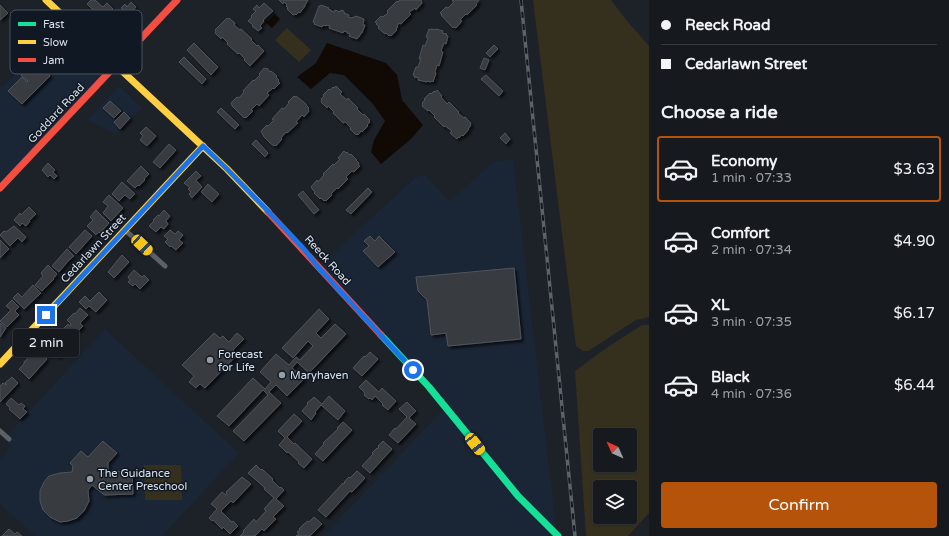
<!DOCTYPE html>
<meta charset="utf-8">
<style>
:root{--surface:#161a1e;--page:#23272b;--text:#f1f3f6;--muted:#9ea1a4;--line:#35383c;--accent:#b45309}
body{margin:0;font-family:"Varela Round",sans-serif;background:var(--page);color:var(--text);height:100vh;display:flex;flex-direction:column;font-size:15px;white-space:nowrap}
*{box-sizing:border-box;margin:0}
p{font-size:13px;color:var(--muted)}
.icon{flex:none;width:22px;height:22px;fill:none;stroke:currentColor;stroke-width:2;stroke-linecap:round;stroke-linejoin:round}
.map{position:relative;flex:1;overflow:hidden}
.side{display:flex;flex-direction:column;background:var(--surface);width:300px}
.side>*{flex:none}
.hud{display:grid;align-content:center;height:88px;padding:0 12px;background:var(--surface)}
.needle{width:26px;rotate:315deg}
.fabs{position:absolute;left:593px;top:428px;display:grid;gap:8px}
.fabs a{display:grid;place-items:center;width:44px;height:44px;border-radius:4px;background:var(--surface);box-shadow:0 1px 3px #0004,0 0 0 1px var(--line);font-size:20px}
.end{position:absolute;width:18px;height:18px;margin:-9px;border:5px solid #1a73e8;background:#fff;box-shadow:0 0 0 2px #fff}
.from{border-radius:50%}
.bubble{position:absolute;height:28px;border-radius:4px;background:var(--surface);box-shadow:0 1px 3px #0004,0 0 0 1px var(--line);font-size:13px;font-weight:600;line-height:28px;text-align:center}
.car{position:absolute;width:12px;height:24px;margin:-12px -6px;border-radius:5px;box-shadow:0 0 3px 1px #0007;background:linear-gradient(#f5c518 24%,#345 0 40%,#f5c518 0 76%,#345 0 86%,#f5c518 0)}
.hud b{display:flex;align-items:center;gap:14px;height:38px;font-size:15px}
.hud b+b{border-top:1px solid var(--line)}
.hud i{width:10px;height:10px;background:var(--text)}
ul{padding:0;list-style:none}
li{display:flex;align-items:center;gap:12px;height:66px;margin:0 8px 6px;padding:0 4px;border:2px solid transparent;border-radius:4px}
li div{flex:1}
li b{display:block;font-size:15px}
li em{font-style:normal;font-weight:600}
li.selected{border-color:var(--accent)}
li>.icon{width:36px;height:36px;stroke-width:1.5}
h2{padding:0 12px;font-size:18px;line-height:48px}
.button{display:flex;gap:8px;margin-top:auto;padding:8px 12px}
.button a{flex:1;height:46px;border-radius:4px;background:var(--accent);color:#fff;font-size:16px;font-weight:600;line-height:46px;text-align:center}
main{display:flex;flex:1;min-height:0}
.map>svg:first-child{display:block}
.built{fill:#1a2535}
.green{fill:#35301e;fill-rule:evenodd}
.water{fill:#100904}
.building{fill:#373b40;stroke:#50555b;filter:url(#shadow)}
.lines{fill:none;stroke-linecap:round;stroke-linejoin:round}
.street{stroke:#5d6166;stroke-width:5}
.fast{stroke:#16e098;stroke-width:7}
.slow{stroke:#ffcf43;stroke-width:7}
.jam{stroke:#f24e42;stroke-width:7}
.rail-casing{stroke:#5e6165;stroke-width:3.5}
.rail{stroke:#0f1823;stroke-width:2;stroke-dasharray:6;stroke-linecap:butt}
.route{stroke:#1a73e8;stroke-width:5}
.poi-dot{fill:#989ea6;stroke:#0f1823;stroke-width:1.5}
.labels{text-anchor:middle;stroke-width:3;stroke-linejoin:round;paint-order:stroke}
.street-label{font-size:11px;fill:#dbe1ea;stroke:#0f1823}
.poi-label{font-size:11px;fill:#dbe1ea;stroke:#0f1823;text-anchor:start}
.key{fill:#0f1823;stroke:#4c545f;stroke-width:1}
.key-label{font-size:11px;fill:#dbe1ea}
</style>
<main>
<div class="map">
<svg width="649" height="536" viewBox="0 0 649 536">
<defs>
<filter id="shadow"><feDropShadow dx="2.5" dy="2.5" stdDeviation="1" flood-color="#0009"/></filter>
</defs>
<rect width="100%" height="100%" fill="#1d2228"/>
<path class="built" d="M68,20L116,65L0,188V85L3,87Z
M119,86L142,108L115,134L87,120Z
M513,159L557,536H323L436,417L446,407L318,267L415,178L424,174L450,201L493,162Z
M105,329L239,453L162,536H35L0,504V459L10,447L3,440Z"/>
<path class="green" d="M533,0H611L627,21L649,46V317L636,320L588,351H583L576,346Z
M287,28L311,50L299,62L275,40Z
M642,325H649V513L628,536H586L575,371L605,349ZM600,435H630V465H600ZM600,487H630V517H600Z
M144,465H181L182,500H145Z"/>
<path class="water" d="M275,14L280,19L272,28L265,22L267,20L268,21Z
M327,43L386,63L397,75L402,100L423,125L411,139L381,164L371,152L374,140L385,121L373,104L344,75L330,73L311,89L297,77L316,63Z"/>
<path class="building" d="M91,0H95L103,7L107,3L113,9L103,19L87,4Z
M279,0H308L307,1V2L305,5V6L300,13L299,12L296,15L295,14L293,15L287,9L288,8L286,6L287,5L284,2L283,4Z
M400,0H421L422,3L416,10L415,8L413,10H412L409,12L411,14L401,24L399,23L397,26L398,27L396,29L397,30L391,36L390,35L389,36L386,33L385,34L378,28L379,27L376,24L377,23L375,22L381,16L383,17L385,15H386L388,13L387,11L397,1L398,2Z
M453,0H479L476,4L477,5L467,15L466,14L460,20L462,21L456,28L454,27L453,28L441,15L442,14L440,13L446,7L448,8L454,2L452,1Z
M131,2L136,7L129,15L121,8L125,4L127,7Z
M264,3L273,11L263,20L264,21L260,26L262,28L258,31L252,26L253,25L248,21L252,17L251,16L256,11L253,9L257,5L259,8Z
M0,5L8,13L0,20Z
M321,5L329,8L328,9L331,10V11L334,12L335,10L340,12L341,10L344,11V13L349,15L348,17L352,18L353,17H355L356,16L364,19L363,25H365L362,33H361L359,37H358L357,39L349,36L350,34L347,33V32L344,31L343,33L329,28L330,26L326,25V26L323,25L322,27L314,24L315,23L313,22L319,6H320Z
M227,18L228,19L229,18L235,23L234,25L240,30L241,29L252,39L251,40L257,46L258,45L264,51L250,66L244,60L245,59L239,53L238,54L227,44L228,43L222,37L221,39L215,33L216,31L215,30Z
M429,29L431,30V29L436,30V29L443,31L442,33L447,34L446,35L448,36L446,44L444,43L441,51L443,52L439,66L437,65L435,72L436,73L433,82L432,81L431,82L427,81V82L418,80L419,78L414,77L415,76L413,75L416,67H418L421,59H419L423,45L425,46L428,38L426,37Z
M194,43L218,67L211,75L187,50Z
M494,45L498,49L490,57L486,53Z
M47,50L54,54L59,61L55,66L54,65L47,72L50,76L22,104L8,91L22,77L27,82L28,81L21,75L32,63L34,65L44,55L43,54Z
M184,57L206,79L202,84L179,62Z
M484,58L489,60L485,70L480,68Z
M264,68L266,69L267,68L270,72L271,71L277,76L276,77L279,80L278,81L280,83L274,89L273,88L267,93L269,95L259,106L257,104L251,110L253,111L246,118L245,117L244,118L232,106V105L231,103L237,97L239,98L244,92L243,91L253,80L254,81L260,75L259,74Z
M486,75L503,91L499,96L481,79Z
M336,86L342,92L340,94L347,100L348,98L358,108L357,109L363,115L364,114L370,120L369,121L370,122L367,125L368,126L362,132L361,131L358,135L357,134L356,135L350,129L351,128L345,122L343,123L333,113L334,112L328,106L327,108L321,102L322,100L321,99L324,96L323,95L329,89L330,90L333,87L334,88Z
M437,90L442,96L441,97L447,104L449,102L459,112L458,113L464,118L465,117L471,123L470,125H471L468,129H469L463,136L462,135L459,138L458,137L457,139L450,133L452,131L445,126L444,127L434,117L435,116L429,110L428,111L422,106L423,104L422,103L425,100L424,99L430,93L431,94L434,91L435,92Z
M294,96L295,97L296,96L300,99L306,104V105L309,108L308,109L309,111L304,117L302,115L296,122L298,123L287,133L286,132L281,138L282,139L276,146L275,145L274,146L270,143L264,137L261,131L267,125L268,126L274,120L272,119L282,108L284,109L289,103L288,102Z
M110,101L121,111L114,118L103,108Z
M221,108L239,125L235,129L217,112Z
M124,112L130,118L120,129L114,122Z
M146,127L156,136L147,146L140,140L143,136L140,133Z
M505,133L510,139L506,144L500,138Z
M256,140L268,153L265,157L252,144Z
M169,144L176,150L160,168L153,162Z
M344,151L346,153L347,152L350,155L351,154L357,160H356L359,163L358,165L360,166L354,172L352,171L346,177L348,179L338,189L337,188L331,194L332,195L326,201L325,200L324,201L321,198L320,199L314,193L315,192L312,189V188L311,187L317,180L318,182L324,175L323,174L333,164L334,165L340,159L338,158Z
M48,163L55,170L53,172L57,176L54,179L50,175L48,177L42,170Z
M141,166L149,174L144,179L145,180L139,186L138,185L135,188L127,181Z
M196,171L201,176L196,180L202,187L192,198L189,194L191,192L188,189L190,188L184,183Z
M122,182L135,194L130,199L125,195L119,201L112,194Z
M208,184L219,194L212,202L201,192Z
M368,188L372,192L351,214L346,210Z
M303,191L319,210L314,214L298,195Z
M109,195L123,208L111,221L103,213L108,206L103,202Z
M29,207L36,214L29,221H30L26,226L22,223L20,226L14,220L20,213L21,215Z
M96,210L109,223L100,233L99,232L96,235L87,226L93,220L90,217Z
M164,210L170,216L166,221L168,224L164,229L161,227L156,232L149,226L154,221L153,220L158,215L159,216Z
M14,226L26,237L22,242L18,238L10,246L0,235L4,231L6,232Z
M85,230L92,236L76,254L69,247Z
M170,230L175,234L178,231L183,235L179,240L183,243L176,250L171,246L170,247L165,242L168,239L164,236Z
M370,236L375,241L379,236L395,252L378,267L363,251L369,246L364,241Z
M0,240L9,249L0,258Z
M67,249L74,256L69,260L59,272L52,266Z
M122,255L129,262L114,278L108,272Z
M48,265L57,274L53,279H54L42,291L35,285L43,276L41,273Z
M514,268L521,339L448,346L446,333L431,335L427,300L418,291L416,277Z
M134,270L142,277L144,275L149,280L140,289L135,284L133,286L128,282L130,280L128,277Z
M33,285L41,293L24,309L13,298L18,293L22,297Z
M99,292L107,300L96,312L89,306L86,309L79,302L85,296L90,301Z
M12,300L19,307L15,311L19,315L7,327L0,321L11,310L6,306Z
M80,308L88,315L80,323L83,326L78,331L76,328L69,335L63,329L68,324L70,326L71,324L67,320L74,313L75,314Z
M319,309L329,319L316,333L321,338L335,324L346,334L309,373L297,362L292,368L304,379L287,396L276,385L269,392L281,403L244,441L233,431L268,395L263,390L229,426L217,416L253,378L265,389L271,382L260,372L276,354L289,365L296,357L300,360L313,346L308,341L293,358L282,348Z
M0,323L6,328L0,337Z
M57,331L70,342L66,346L67,347L58,357L53,352L50,356L43,351L48,345L47,344L53,338L52,336Z
M214,333L220,338L223,336L229,342L237,333L244,339L233,350L237,355L205,388L200,384L196,388L189,382L194,376L182,365Z
M37,350L47,359L29,379L19,369L24,364V362L29,357L31,356Z
M370,352L378,359L362,376L353,368L364,356L365,357Z
M12,377L18,383L0,402V386L3,383L6,385V384L5,383Z
M366,380L379,392L382,388L396,401L388,410L382,405L383,404L375,396L372,400L370,398L369,399L364,395L365,394L364,392L359,387Z
M329,396L345,411L338,420L321,405L315,412L316,413L311,420L302,411L308,404L307,403L312,399L314,397L322,404Z
M11,398L19,405L21,403L25,406L23,409L27,412L20,419L9,409L10,408L6,404Z
M407,402L416,411L409,418L416,424L398,443L389,435L395,428L396,429L407,417L399,409Z
M294,414L302,421L287,437L294,444L295,443L312,459L304,468L298,463L299,462L288,452L287,453L279,445L285,438L278,431Z
M343,422L352,430L323,461L315,454L324,444L323,443L338,429L337,428Z
M103,441L117,453L108,463V471L111,472L132,471L133,494L104,495L92,485L88,490L89,501L84,511L77,518L68,521L60,522L50,517L43,510L40,501V491L44,482L49,476L60,473L72,472L73,466L70,463L81,451L88,457Z
M383,441L392,449L370,473L362,466L373,454L372,453L377,448V449L379,447L378,446Z
M256,465L261,470L262,469L273,479L272,480L280,488L281,487L284,490L276,499L284,506L273,517L276,519L264,531L262,529L255,536H240L244,532L243,531L254,519L256,522L266,511L264,509L274,498L264,489L265,488L248,473Z
M357,471L365,478L352,492L350,491L326,517L318,510L343,483L344,484L345,483L344,482L349,477L350,478Z
M242,477L251,484L233,503L231,501L221,511L232,522L233,521L238,526L230,534L223,527L222,529L213,520L212,521L209,518L217,509L211,504L222,492L226,495L227,493L226,492Z
M314,517L322,524L310,536H296L299,534L297,532L300,530L299,529L305,523L308,521L309,522Z
M9,529L15,534L17,532L22,536H2Z"/>
<g class="lines">
<path class="street" d="M125,230L165,266
M0,431L9,439"/>
<path class="fast" d="M381,335L429,387L518,496L558,536"/>
<path class="slow" d="M46,0L227,169L268,212
M0,364L203,146"/>
<path class="jam" d="M0,188L177,0
M268,212L381,335"/>
<g class="rail-casing">
<path id="rail" d="M521,0L575,536"/>
</g>
<use href="#rail" class="rail"/>
</g>
<g class="lines">
<path class="route" d="M46,315L203,146L227,169L262,205L303,248L318,267L413,370"/>
</g>
<g class="poi-dot">
<circle cx="210" cy="360" r="4"/>
<circle cx="282" cy="375" r="4"/>
<circle cx="90" cy="479" r="4"/>
</g>
<g class="labels">
<g class="street-label">
<text transform="translate(56 113) rotate(-47)" y="4">Goddard Road</text>
<text transform="translate(93 248) rotate(-47)" y="4">Cedarlawn Street</text>
<text transform="translate(328 260) rotate(48)" y="4">Reeck Road</text>
</g>
<g class="poi-label">
<text x="218" y="358">Forecast<tspan x="218" dy="13">for Life</tspan></text>
<text x="290" y="379">Maryhaven</text>
<text x="98" y="477">The Guidance<tspan x="98" dy="13">Center Preschool</tspan></text>
</g>
</g>
<rect x="10" y="10" width="132" height="64" rx="6" class="key"/>
<rect x="18" y="22" width="18" height="4" fill="#16e098"/>
<rect x="18" y="40" width="18" height="4" fill="#ffcf43"/>
<rect x="18" y="58" width="18" height="4" fill="#f24e42"/>
<g class="key-label">
<text x="43" y="28">Fast</text>
<text x="43" y="46">Slow</text>
<text x="43" y="64">Jam</text>
</g>
</svg>
<div class="fabs">
<a><svg class="needle" viewBox="-14 -14 28 28"><path d="M0-13l5 13h-10z" fill="#e53935"/><path d="M0 13l5-13h-10z" fill="#9ea1a4"/></svg></a>
<a><svg class="icon" aria-label="layers" viewBox="0 0 24 24"><path d="M12 4l9 5-9 5-9-5zM3 14l9 5 9-5"/></svg></a>
</div>
<i class="end from" style="left:413px;top:370px"></i>
<i class="end" style="left:46px;top:315px"></i>
<div class="bubble" style="left:13px;top:329px;width:66px">2 min</div>
<i class="car" style="left:142px;top:245px;rotate:133deg"></i>
<i class="car" style="left:475px;top:444px;rotate:142deg"></i>
</div>
<section class="side">
<div class="hud">
<b><i class="from"></i>Reeck Road</b>
<b><i></i>Cedarlawn Street</b>
</div>
<h2>Choose a ride</h2>
<ul>
<li class="selected"><svg class="icon" aria-label="car" viewBox="0 0 24 24"><path d="M5 17H2v-5l4-1 3-4h7l3 4 3 1v5h-3M9 17h6M6 11h13"/><circle cx="7" cy="17" r="2"/><circle cx="17" cy="17" r="2"/></svg><div><b>Economy</b><p>1 min · 07:33</p></div><em>$3.63</em></li>
<li><svg class="icon" aria-label="car" viewBox="0 0 24 24"><path d="M5 17H2v-5l4-1 3-4h7l3 4 3 1v5h-3M9 17h6M6 11h13"/><circle cx="7" cy="17" r="2"/><circle cx="17" cy="17" r="2"/></svg><div><b>Comfort</b><p>2 min · 07:34</p></div><em>$4.90</em></li>
<li><svg class="icon" aria-label="car" viewBox="0 0 24 24"><path d="M5 17H2v-5l4-1 3-4h7l3 4 3 1v5h-3M9 17h6M6 11h13"/><circle cx="7" cy="17" r="2"/><circle cx="17" cy="17" r="2"/></svg><div><b>XL</b><p>3 min · 07:35</p></div><em>$6.17</em></li>
<li><svg class="icon" aria-label="car" viewBox="0 0 24 24"><path d="M5 17H2v-5l4-1 3-4h7l3 4 3 1v5h-3M9 17h6M6 11h13"/><circle cx="7" cy="17" r="2"/><circle cx="17" cy="17" r="2"/></svg><div><b>Black</b><p>4 min · 07:36</p></div><em>$6.44</em></li>
</ul>
<div class="button"><a>Confirm</a></div>
</section>
</main>
